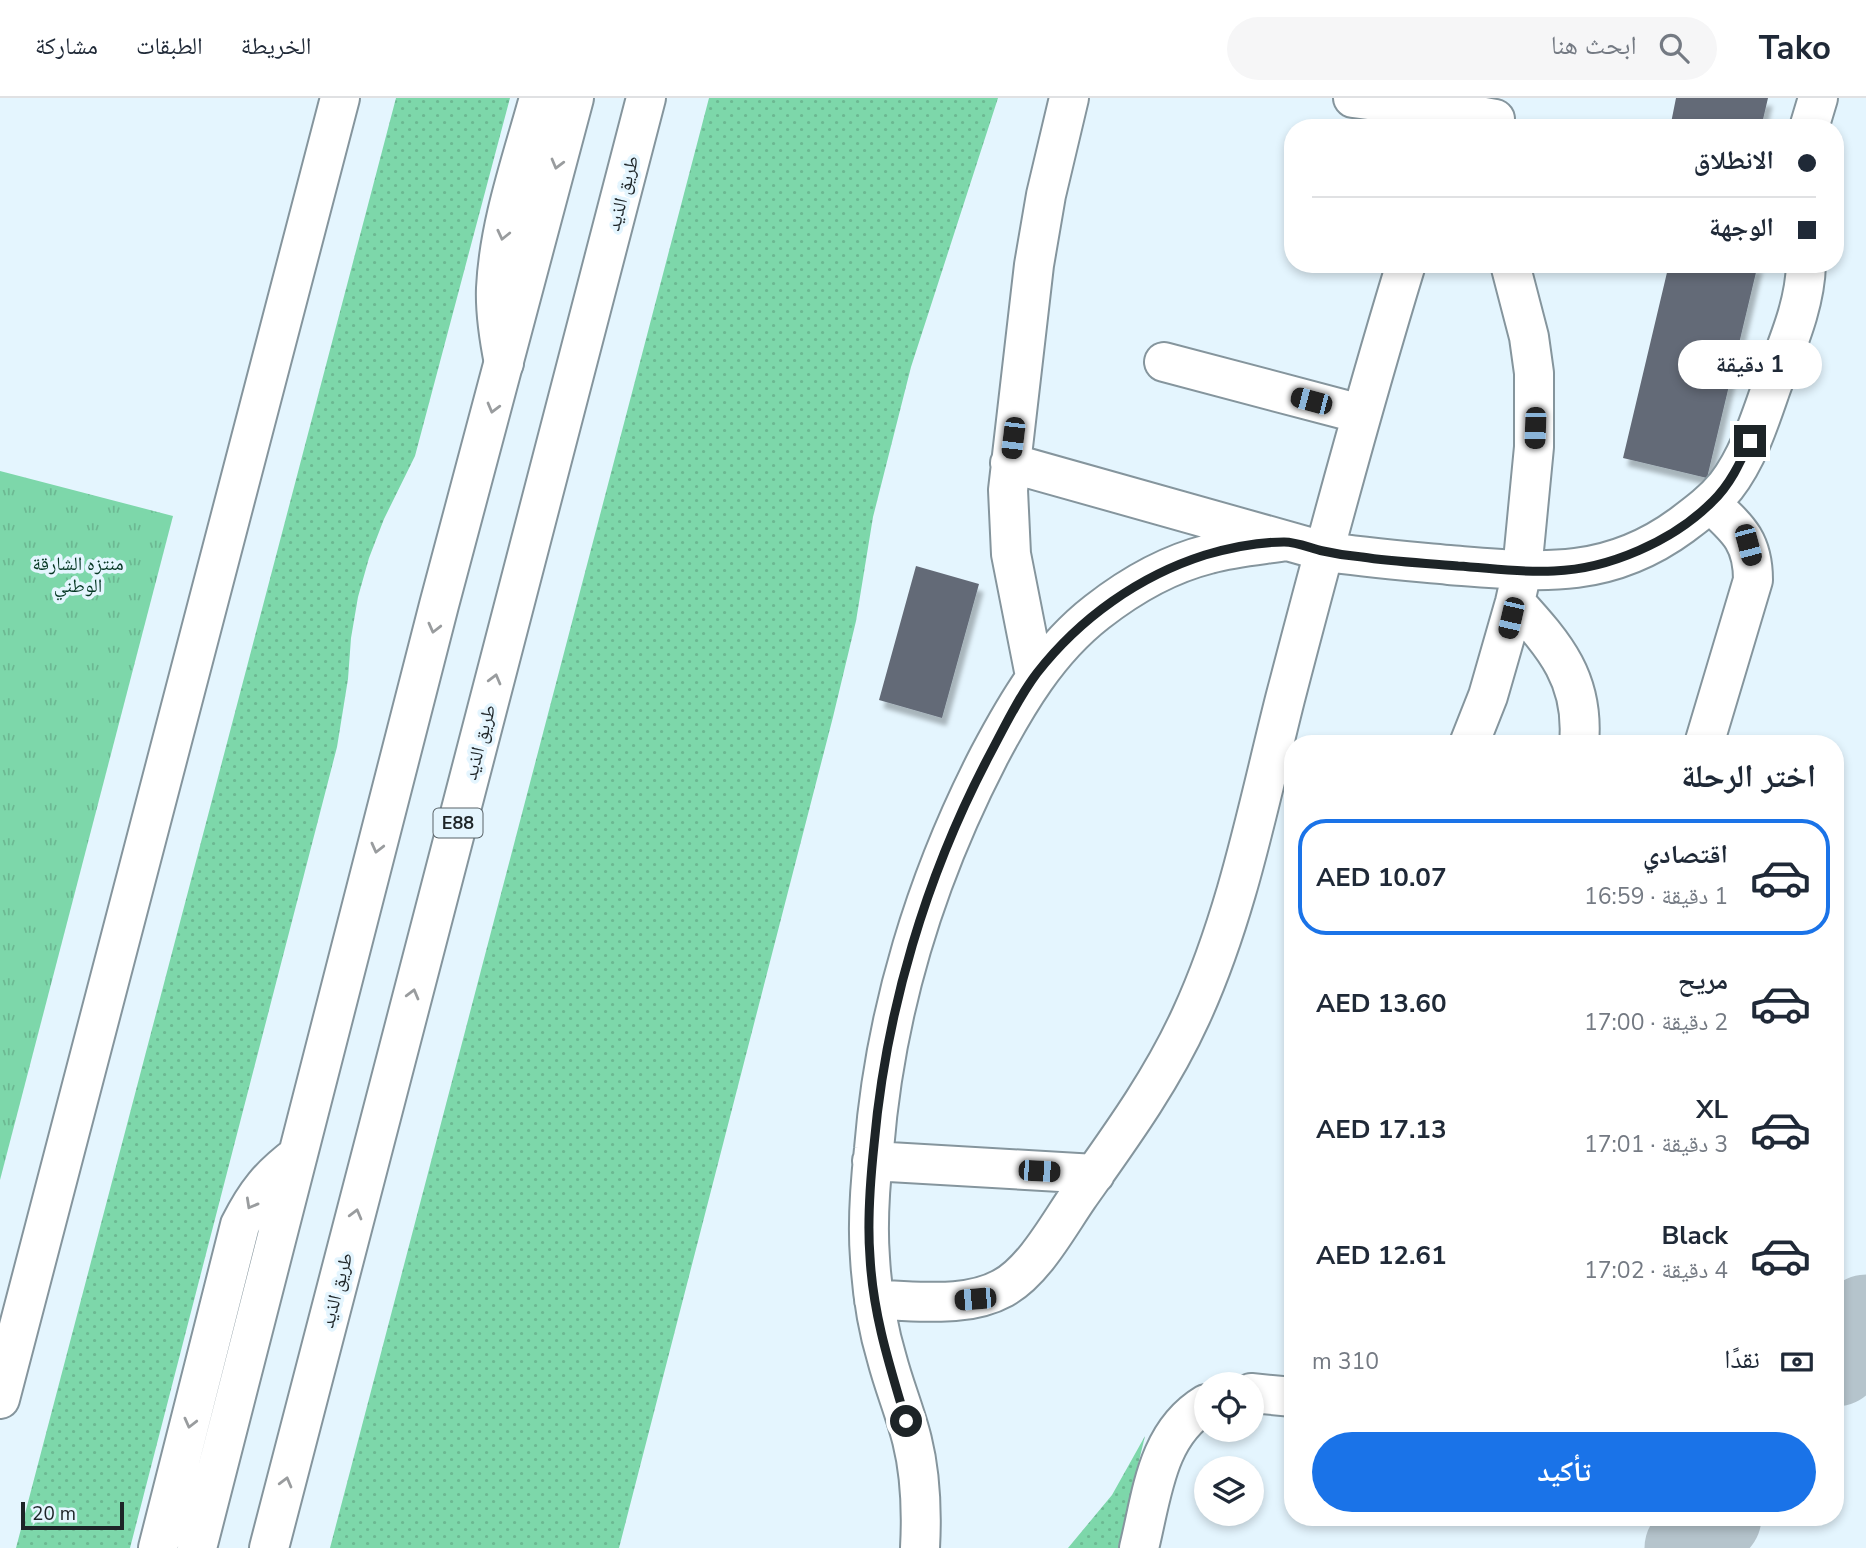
<!DOCTYPE html>
<html lang="ar">
<meta charset="utf-8">
<style>
:root{--surface:#fff;--page:#f6f6f7;--text:#1f2937;--muted:#747a83;--line:#e0e1e3;--accent:#1a73e8}
body{margin:0;font-family:"Nunito Sans","Noto Naskh Arabic",sans-serif;background:var(--page);color:var(--text);direction:rtl;height:100vh;display:flex;flex-direction:column;font-size:26px;white-space:nowrap}
*{box-sizing:border-box;margin:0}
p{font-size:23px;color:var(--muted)}
.icon{flex:none;width:38px;height:38px;fill:none;stroke:currentColor;stroke-width:2;stroke-linecap:round;stroke-linejoin:round}
.map{position:relative;flex:1;overflow:hidden;direction:ltr}
.panel{position:absolute;left:1284px;top:637px;width:560px;height:791px;display:flex;flex-direction:column;background:var(--surface);border-radius:28px;box-shadow:0 4px 10px #0003;direction:rtl}
.panel>*{flex:none}
.top-card{position:absolute;left:1284px;top:21px;width:560px;height:154px;border-radius:28px;box-shadow:0 4px 10px #0003;direction:rtl;display:grid;align-content:center;height:154px;padding:0 28px;background:var(--surface)}
.fabs{position:absolute;left:1194px;top:1274px;display:grid;gap:14px}
.fabs a{display:grid;place-items:center;width:70px;height:70px;border-radius:50%;background:var(--surface);box-shadow:0 4px 10px #0003;font-size:35px}
.scale{position:absolute;left:21px;bottom:18px;width:103px;box-sizing:border-box;padding-left:7px;border:4px solid #1d2427;border-top:0;font-size:19px;line-height:24px;white-space:nowrap;color:#1d2427;-webkit-text-stroke:5px #e4f5fe;paint-order:stroke}
.end{position:absolute;width:32px;height:32px;margin:-16px;border:9px solid #1d2427;background:#fff;box-shadow:0 0 0 4px #fff}
.from{border-radius:50%}
.bubble{position:absolute;height:49px;border-radius:24px;background:var(--surface);box-shadow:0 4px 10px #0003;font-size:23px;font-weight:700;line-height:49px;text-align:center;direction:rtl}
.car{position:absolute;width:21px;height:42px;margin:-21px -10px;border-radius:9px;box-shadow:0 0 5px 2px #0007;background:linear-gradient(#222 24%,#8ab4d8 0 40%,#222 0 76%,#8ab4d8 0 86%,#222 0)}
.top-card b{display:flex;align-items:center;gap:24px;height:66px;font-size:26px}
.top-card b+b{border-top:2px solid var(--line)}
.top-card i{width:18px;height:18px;background:var(--text)}
ul{padding:0;list-style:none}
li{display:flex;align-items:center;gap:21px;height:116px;margin:0 14px 10px;padding:0 14px;border:4px solid transparent;border-radius:28px}
li div{flex:1}
li b{display:block;font-size:26px}
li em{font-style:normal;font-weight:700}
li.on{border-color:var(--accent)}
li>.icon{width:63px;height:63px;stroke-width:1.5}
h2{padding:0 28px;font-size:32px;line-height:84px}
.pay{display:flex;align-items:center;gap:18px;height:77px;padding:0 28px;font-size:26px}
.pay p{margin-inline-start:auto}
.button{display:flex;gap:14px;margin-top:auto;padding:14px 28px}
.button a{flex:1;height:80px;border-radius:42px;background:var(--accent);color:#fff;font-size:28px;font-weight:700;line-height:80px;text-align:center}
header{display:flex;align-items:center;gap:42px;box-sizing:border-box;height:98px;padding:0 35px;background:var(--surface);border-bottom:2px solid var(--line)}
header strong{font-size:33px}
nav{display:flex;gap:38px;margin-inline-start:auto;font-size:24px}
.search{width:490px;height:63px;background:var(--page);display:flex;align-items:center;gap:18px;box-sizing:border-box;padding:0 24px;border-radius:38px;color:var(--muted);font-size:26px}
.map>svg:first-child{display:block}
.grass{fill:url(#grass-dots)}
.park{fill:url(#park-tufts)}
.lines{fill:none;stroke-linecap:round;stroke-linejoin:round}
.taxiway{stroke:#b5c4cc;stroke-width:93}
.building{fill:#646b77;filter:url(#shadow)}
.minor-casing{stroke:#85959d;stroke-width:42}
.highway-casing{stroke:#85959d;stroke-width:42}
.minor{stroke:#fff;stroke-width:38}
.highway{stroke:#fff;stroke-width:38}
.oneway{stroke:#999c9e}
.route{stroke:#1d2427;stroke-width:9}
.labels{text-anchor:middle;stroke-width:7;stroke-linejoin:round;paint-order:stroke}
.shield{fill:#e4f5fe;stroke:#596368;stroke-width:2}
.shield-label{font-size:18px;font-weight:bold;fill:#1d2427}
.street-label{font-size:19px;fill:#1d2427;stroke:#e4f5fe}
.park-label{font-size:19px;fill:#053723;stroke:#e4f5fe}
</style>
<header>
<strong>Tako</strong>
<div class="search"><svg class="icon" aria-label="search" viewBox="0 0 24 24"><circle cx="10" cy="10" r="6"/><path d="M15 15l6 6"/></svg>ابحث هنا</div>
<nav><a>الخريطة</a><a>الطبقات</a><a>مشاركة</a></nav>
</header>
<div class="map">
<svg width="1866" height="1450" viewBox="0 0 1866 1450">
<defs>
<pattern id="grass-dots" width="8" height="8" patternUnits="userSpaceOnUse" patternTransform="scale(1.75)"><rect width="8" height="8" fill="#7dd7aa"/><path d="M2 2h.1M6 6h.1" fill="none" stroke="#6cb892" stroke-width="1.8" stroke-linecap="round"/></pattern>
<pattern id="park-tufts" width="24" height="20" patternUnits="userSpaceOnUse" patternTransform="scale(1.75)"><rect width="24" height="20" fill="#7dd7aa"/><path d="M3 7l-1-3M5 7V3M7 7l1-3M15 17l-1-3M17 17v-4M19 17l1-3" fill="none" stroke="#6cb892"/></pattern>
<filter id="shadow"><feDropShadow dx="4.5" dy="8" stdDeviation="2" flood-color="#0004"/></filter>
</defs>
<rect width="100%" height="100%" fill="#e4f5fe"/>
<path class="grass" d="M396,0H510L415,358L384,421L369,460L358,499L351,540L348,581L337,649L130,1450H16Z
M709,0H998L911,269L873,419L856,523L833,619L619,1450H330Z
M1145,1338L1118,1450H1068L1112,1397Z"/>
<path class="park" d="M0,373L173,418L0,1082Z"/>
<g class="lines">
<path class="taxiway" d="M1836,1262L1866,1223
M1691,1450L1715,1419"/>
</g>
<path class="building" d="M1676,0H1768L1761,30H1670Z
M1669,166H1758L1707,380L1623,360Z
M916,468L979,486L942,620L879,602Z"/>
<g class="lines">
<g class="minor-casing">
<path id="minor" d="M1353,0L1452,13L1495,21
M1809,30L1818,0
M1164,264L1361,316
M504,265C499,240 495,215 496,190C499,126 522,62 539,0
M1010,365L1323,453C1365,460 1407,463 1449,467C1538,474 1606,483 1682,427C1698,415 1713,404 1726,388C1747,361 1759,325 1770,293C1785,251 1805,210 1806,166
M1515,504C1555,548 1585,582 1579,646
M1035,578L1011,456L1008,392L1034,167L1046,97L1069,0
M1469,646L1488,598L1515,504L1522,473L1534,349V275L1529,239L1510,166
M1704,646L1753,482C1753,443 1738,431 1711,406
M872,1063L1095,1076
M874,1202C915,1202 965,1211 1003,1190C1034,1173 1058,1128 1078,1099C1119,1041 1161,984 1191,918C1237,818 1258,708 1285,601C1323,455 1362,310 1406,166
M1251,1295L1293,1299
M0,1301L340,0
M920,1450C922,1413 921,1378 912,1342C905,1314 894,1288 887,1261C877,1228 872,1194 870,1160C867,1123 870,1087 874,1051C885,914 926,780 989,658C1017,605 1048,552 1097,514C1129,489 1169,466 1209,456C1234,449 1261,447 1287,443
M1139,1450C1152,1398 1156,1336 1206,1306"/>
</g>
<g class="highway-casing">
<path id="highway" d="M158,1450L240,1127C256,1095 269,1079 298,1057
M197,1450L439,507L574,0
M269,1450L646,0"/>
</g>
<use href="#minor" class="minor"/>
<use href="#highway" class="highway"/>
</g>
<defs><path id="oneway-chevron" d="M-2-3.5L2.5 0L-2 3.5" fill="none" stroke-width="1.6" stroke-linecap="round" stroke-linejoin="round" transform="scale(1.75)"/></defs>
<g class="oneway">
<use href="#oneway-chevron" transform="translate(557 66) rotate(105)"/>
<use href="#oneway-chevron" transform="translate(503 137) rotate(103)"/>
<use href="#oneway-chevron" transform="translate(493 310) rotate(105)"/>
<use href="#oneway-chevron" transform="translate(434 530) rotate(104)"/>
<use href="#oneway-chevron" transform="translate(495 581) rotate(-75)"/>
<use href="#oneway-chevron" transform="translate(377 750) rotate(104)"/>
<use href="#oneway-chevron" transform="translate(413 896) rotate(-75)"/>
<use href="#oneway-chevron" transform="translate(251 1106) rotate(119)"/>
<use href="#oneway-chevron" transform="translate(356 1116) rotate(-75)"/>
<use href="#oneway-chevron" transform="translate(190 1325) rotate(104)"/>
<use href="#oneway-chevron" transform="translate(286 1384) rotate(-75)"/>
</g>
<g class="lines">
<path class="route" d="M906,1323C890,1269 873,1217 870,1159C867,1122 870,1085 874,1047C886,912 926,778 989,658C1004,630 1018,600 1037,575C1080,520 1139,478 1205,457C1229,450 1259,444 1284,444C1297,444 1310,450 1323,453C1336,456 1349,458 1362,459C1394,464 1426,465 1458,468C1490,470 1522,475 1554,473C1609,471 1673,443 1712,404C1730,387 1740,365 1750,343"/>
</g>
<g class="labels">
<rect class="shield" x="433.5" y="710.5" width="49" height="29" rx="5"/>
<g class="shield-label">
<text x="458" y="731">E88</text>
</g>
<g class="street-label">
<text transform="translate(622 95) rotate(-75)" y="7">طريق الذيد</text>
<text transform="translate(479 644) rotate(-75)" y="7">طريق الذيد</text>
<text transform="translate(336 1192) rotate(-75)" y="7">طريق الذيد</text>
</g>
<g class="park-label">
<text x="78" y="472">منتزه الشارقة<tspan x="78" dy="22">الوطني</tspan></text>
</g>
</g>
</svg>
<div class="fabs">
<a><svg class="icon" aria-label="locate" viewBox="0 0 24 24"><circle cx="12" cy="12" r="6"/><path d="M12 2v4M12 18v4M2 12h4M18 12h4"/></svg></a>
<a><svg class="icon" aria-label="layers" viewBox="0 0 24 24"><path d="M12 4l9 5-9 5-9-5zM3 14l9 5 9-5"/></svg></a>
</div>
<div class="scale">20 m</div>
<i class="end from" style="left:906px;top:1323px"></i>
<i class="end" style="left:1750px;top:343px"></i>
<div class="bubble" style="left:1678px;top:242px;width:144px">1 دقيقة</div>
<i class="car" style="left:1311px;top:303px;rotate:285deg"></i>
<i class="car" style="left:1535px;top:330px;rotate:182deg"></i>
<i class="car" style="left:1013px;top:340px;rotate:187deg"></i>
<i class="car" style="left:1748px;top:447px;rotate:165deg"></i>
<i class="car" style="left:1511px;top:520px;rotate:193deg"></i>
<i class="car" style="left:1039px;top:1073px;rotate:93deg"></i>
<i class="car" style="left:975px;top:1201px;rotate:265deg"></i>
<div class="top-card">
<b><i class="from"></i>الانطلاق</b>
<b><i></i>الوجهة</b>
</div>
<section class="panel">
<h2>اختر الرحلة</h2>
<ul>
<li class="on"><svg class="icon" aria-label="car" viewBox="0 0 24 24"><path d="M5 17H2v-5l4-1 3-4h7l3 4 3 1v5h-3M9 17h6M6 11h13"/><circle cx="7" cy="17" r="2"/><circle cx="17" cy="17" r="2"/></svg><div><b>اقتصادي</b><p>1 دقيقة · 16:59</p></div><em>AED 10.07</em></li>
<li><svg class="icon" aria-label="car" viewBox="0 0 24 24"><path d="M5 17H2v-5l4-1 3-4h7l3 4 3 1v5h-3M9 17h6M6 11h13"/><circle cx="7" cy="17" r="2"/><circle cx="17" cy="17" r="2"/></svg><div><b>مريح</b><p>2 دقيقة · 17:00</p></div><em>AED 13.60</em></li>
<li><svg class="icon" aria-label="car" viewBox="0 0 24 24"><path d="M5 17H2v-5l4-1 3-4h7l3 4 3 1v5h-3M9 17h6M6 11h13"/><circle cx="7" cy="17" r="2"/><circle cx="17" cy="17" r="2"/></svg><div><b>XL</b><p>3 دقيقة · 17:01</p></div><em>AED 17.13</em></li>
<li><svg class="icon" aria-label="car" viewBox="0 0 24 24"><path d="M5 17H2v-5l4-1 3-4h7l3 4 3 1v5h-3M9 17h6M6 11h13"/><circle cx="7" cy="17" r="2"/><circle cx="17" cy="17" r="2"/></svg><div><b>Black</b><p>4 دقيقة · 17:02</p></div><em>AED 12.61</em></li>
</ul>
<div class="pay"><svg class="icon" aria-label="cash" viewBox="0 0 24 24"><path d="M3 7h18v10H3z"/><circle cx="12" cy="12" r="2"/></svg>نقدًا<p>310 m</p></div>
<div class="button"><a>تأكيد</a></div>
</section>
</div>
